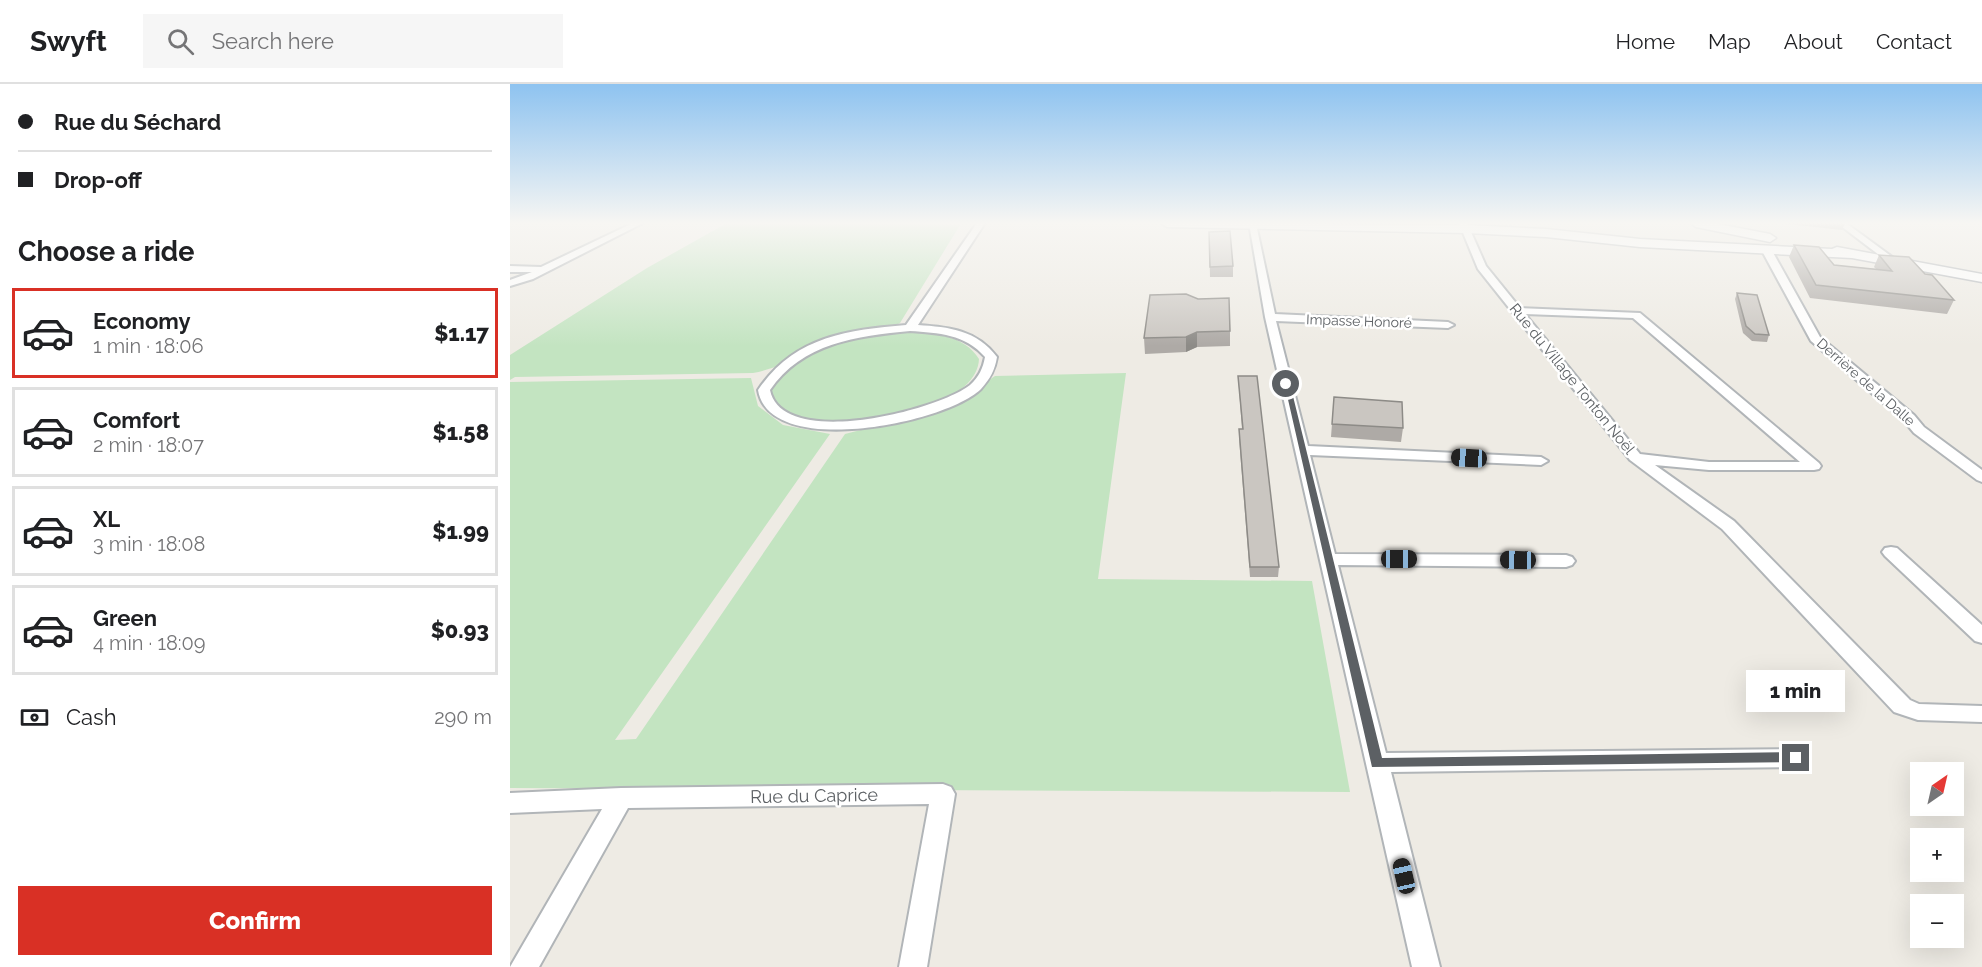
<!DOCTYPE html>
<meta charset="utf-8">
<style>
:root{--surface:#fff;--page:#f6f6f6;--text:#202124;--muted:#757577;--line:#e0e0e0;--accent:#d93025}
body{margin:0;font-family:Raleway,sans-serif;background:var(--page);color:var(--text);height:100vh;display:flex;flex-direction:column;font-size:22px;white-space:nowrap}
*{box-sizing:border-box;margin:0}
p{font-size:20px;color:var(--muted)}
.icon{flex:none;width:33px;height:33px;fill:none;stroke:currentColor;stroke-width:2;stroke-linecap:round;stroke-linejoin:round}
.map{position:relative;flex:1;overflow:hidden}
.side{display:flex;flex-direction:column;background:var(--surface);width:510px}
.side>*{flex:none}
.banner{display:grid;align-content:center;height:132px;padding:0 18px;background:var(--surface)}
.needle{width:39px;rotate:34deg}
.fabs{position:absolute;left:1400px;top:678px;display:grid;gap:12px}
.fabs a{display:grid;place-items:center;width:54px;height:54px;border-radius:0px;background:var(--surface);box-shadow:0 6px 24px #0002;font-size:30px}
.end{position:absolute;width:27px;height:27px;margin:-14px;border:8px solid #5c6064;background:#fff;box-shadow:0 0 0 3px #fff}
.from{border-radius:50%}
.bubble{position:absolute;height:42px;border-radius:0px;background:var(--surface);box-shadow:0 6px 24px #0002;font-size:20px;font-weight:800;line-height:42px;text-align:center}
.car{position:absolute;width:18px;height:36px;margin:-18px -9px;border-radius:8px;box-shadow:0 0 4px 2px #0007;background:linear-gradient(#222 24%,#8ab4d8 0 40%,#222 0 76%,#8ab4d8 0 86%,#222 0)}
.banner b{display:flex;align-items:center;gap:21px;height:57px;font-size:22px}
.banner b+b{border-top:2px solid var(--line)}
.banner i{width:15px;height:15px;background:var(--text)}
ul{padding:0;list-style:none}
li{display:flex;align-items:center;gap:18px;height:90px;margin:0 12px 9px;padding:0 6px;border:3px solid var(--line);border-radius:0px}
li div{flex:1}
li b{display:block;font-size:22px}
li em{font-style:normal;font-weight:800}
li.selected{border-color:var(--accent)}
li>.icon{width:54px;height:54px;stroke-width:1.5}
h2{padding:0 18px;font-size:27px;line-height:72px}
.pay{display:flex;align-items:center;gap:15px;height:66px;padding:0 18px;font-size:22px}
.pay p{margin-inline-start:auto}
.button{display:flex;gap:12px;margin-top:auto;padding:12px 18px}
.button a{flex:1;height:69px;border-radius:0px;background:var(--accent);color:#fff;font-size:24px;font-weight:800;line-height:69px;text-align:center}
header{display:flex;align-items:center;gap:36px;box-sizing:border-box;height:84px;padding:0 30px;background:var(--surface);border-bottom:2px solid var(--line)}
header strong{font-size:28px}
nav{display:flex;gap:33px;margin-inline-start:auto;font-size:21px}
.search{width:420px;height:54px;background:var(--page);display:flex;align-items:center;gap:15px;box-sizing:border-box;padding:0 21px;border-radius:0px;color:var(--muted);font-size:22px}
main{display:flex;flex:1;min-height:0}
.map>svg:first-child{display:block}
.green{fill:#c3e4c1}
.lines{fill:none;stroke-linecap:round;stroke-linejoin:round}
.street-casing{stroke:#b1b5b8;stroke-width:4}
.secondary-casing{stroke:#b0b4b8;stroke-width:3}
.street{fill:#fff;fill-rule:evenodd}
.secondary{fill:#fff;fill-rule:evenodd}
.wall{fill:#aeaaa6}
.shaded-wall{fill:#8d8b87}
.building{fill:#cac6c1;stroke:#8d8b87;stroke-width:1.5}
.route{fill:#5c6064}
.labels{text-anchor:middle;stroke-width:5;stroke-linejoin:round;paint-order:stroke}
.far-street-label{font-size:14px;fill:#5c6064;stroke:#fff}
.street-label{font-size:15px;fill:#5c6064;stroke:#fff}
.near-street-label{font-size:18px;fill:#5c6064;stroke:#fff}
</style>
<header>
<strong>Swyft</strong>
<div class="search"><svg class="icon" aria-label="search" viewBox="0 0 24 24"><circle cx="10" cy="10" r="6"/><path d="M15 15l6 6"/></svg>Search here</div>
<nav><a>Home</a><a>Map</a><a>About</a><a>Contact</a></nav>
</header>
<main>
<section class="side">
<div class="banner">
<b><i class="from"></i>Rue du Séchard</b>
<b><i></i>Drop-off</b>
</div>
<h2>Choose a ride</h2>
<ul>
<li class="selected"><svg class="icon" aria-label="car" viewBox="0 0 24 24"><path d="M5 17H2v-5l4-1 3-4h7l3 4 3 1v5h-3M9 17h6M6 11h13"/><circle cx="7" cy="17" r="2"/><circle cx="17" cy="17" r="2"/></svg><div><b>Economy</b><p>1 min · 18:06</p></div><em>$1.17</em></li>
<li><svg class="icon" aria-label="car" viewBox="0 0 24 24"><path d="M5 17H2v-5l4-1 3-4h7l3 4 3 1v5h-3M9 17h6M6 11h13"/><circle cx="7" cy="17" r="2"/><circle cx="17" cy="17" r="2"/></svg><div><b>Comfort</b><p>2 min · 18:07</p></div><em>$1.58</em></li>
<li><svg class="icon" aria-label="car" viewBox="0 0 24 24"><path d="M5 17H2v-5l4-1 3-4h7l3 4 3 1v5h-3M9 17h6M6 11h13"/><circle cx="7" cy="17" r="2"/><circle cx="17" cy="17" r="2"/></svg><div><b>XL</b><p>3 min · 18:08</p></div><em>$1.99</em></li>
<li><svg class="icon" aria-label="car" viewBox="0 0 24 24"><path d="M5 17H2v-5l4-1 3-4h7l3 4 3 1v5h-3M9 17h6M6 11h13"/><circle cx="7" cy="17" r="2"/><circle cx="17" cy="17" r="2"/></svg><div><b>Green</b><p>4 min · 18:09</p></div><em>$0.93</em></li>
</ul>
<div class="pay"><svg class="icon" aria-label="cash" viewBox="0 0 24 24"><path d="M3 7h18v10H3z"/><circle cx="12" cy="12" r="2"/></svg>Cash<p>290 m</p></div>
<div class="button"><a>Confirm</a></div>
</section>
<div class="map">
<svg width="1472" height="883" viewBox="0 0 1472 883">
<rect width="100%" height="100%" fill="#eeebe4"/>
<path class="green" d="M217,139L450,141L390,239C373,249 353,246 335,252C304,263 276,283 243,289L5,293L0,296V271L137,184Z
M386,249C414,249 452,247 469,275C467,332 314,352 275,328C269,325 264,316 260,310C268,266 349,253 386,249Z
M616,289L588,495L802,497L840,708L0,704V298L241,294L248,322L273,341L320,350L105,656L126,655L335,350L398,334L449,316L485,292Z"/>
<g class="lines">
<g class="street-casing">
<path id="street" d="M123,139H133L23,195L0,202V196L22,188H0V182L31,183Z
M467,139H475L408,241C439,243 467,246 487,273C485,286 480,295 471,305C435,340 259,375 248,306C284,253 336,246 396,241ZM400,247C429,249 455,250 475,273C473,284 469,293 460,301C427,327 272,366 260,306C292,259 347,252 400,247Z
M739,139L746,140L765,230L938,238L944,241L938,244L766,237L798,362L1031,373L1038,377L1031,381L800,371L825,470L1056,471L1062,473L1065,477L1062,481L1056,483L828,481L876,669L1286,665L1294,667L1297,674L1294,681L1286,683L881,688L930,883H902L755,233Z
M949,139H957L976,182L1010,224L1130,229L1309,379L1311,382L1309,385L1304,386H1199L1145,381L1224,437L1400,616L1409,620L1472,622V638L1408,636L1384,628L1212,445L1120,376L968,185ZM1015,230L1123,234L1290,378H1199L1130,370Z
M1327,139H1336L1389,178L1381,180Z
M1256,162L1261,165L1310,253L1404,331L1414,343L1472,386V398L1467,396L1404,349L1394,337L1301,257L1251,165Z
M1381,463L1387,464L1472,541V559L1465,557L1375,472L1372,468L1375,464Z
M433,700L441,703L445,710L417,883H389L419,720L118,724L29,883H0L92,725L0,729V709L111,704Z"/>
</g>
<g class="secondary-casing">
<path id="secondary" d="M651,139L957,141L1036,145L1130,155L1322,165L1327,163L1472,190V198L1342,174L1130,163L1036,153L957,149L657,143Z
M1180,139H1203L1260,150L1266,154L1260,158L1186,143Z"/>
</g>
<use href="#street" class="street"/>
<use href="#secondary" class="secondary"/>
</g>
<path class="wall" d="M1268,139H1335L1332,146Z
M699,148L723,182V193H700Z
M1284,161L1324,181L1366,185L1364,183L1369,171L1415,190L1444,216L1437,230L1300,214L1279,173Z
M1227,209L1259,251L1257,258L1242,257L1233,249L1225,215Z
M640,211L720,247V262L687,263L676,268L635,270L634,254Z
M728,292L769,483L768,493H740L729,354V345H732Z
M824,313L893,344L891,358L821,353Z"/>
<path class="shaded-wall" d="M687,248V263L676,268V253Z"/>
<path class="building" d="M720,147L723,182L700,183L699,148Z
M1284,161L1309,163L1324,181L1382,187L1369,171L1399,173L1415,190L1422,191L1444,216L1306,201Z
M1227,209L1247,211L1259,251L1245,250L1236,242Z
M676,210L688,215L719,214L720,247L687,248L676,253L634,254L640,211Z
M728,292H747L769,483H740L729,345H733Z
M824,313L892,318L893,344L822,340Z"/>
<linearGradient id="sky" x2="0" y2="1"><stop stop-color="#8ec3f0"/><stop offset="0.53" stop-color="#f7f6f3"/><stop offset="1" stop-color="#f7f6f3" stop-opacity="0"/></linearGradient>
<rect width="1472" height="262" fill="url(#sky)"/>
<path class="route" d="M774,298L780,300L872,674L1286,668L1292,674L1291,678L862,683Z"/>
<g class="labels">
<g class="far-street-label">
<text transform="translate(849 237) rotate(2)" y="5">Impasse Honoré</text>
<text transform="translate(1356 298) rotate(41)" y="5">Derrière de la Dalle</text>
</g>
<g class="street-label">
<text transform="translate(1062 295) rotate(51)" y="5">Rue du Village Tonton Noël</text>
</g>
<g class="near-street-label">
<text transform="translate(304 712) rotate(-1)" y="6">Rue du Caprice</text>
</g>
</g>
</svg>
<div class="fabs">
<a><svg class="needle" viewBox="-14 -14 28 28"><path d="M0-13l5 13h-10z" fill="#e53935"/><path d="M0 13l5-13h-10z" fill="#757577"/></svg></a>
<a>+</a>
<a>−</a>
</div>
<i class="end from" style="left:776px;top:300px"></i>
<i class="end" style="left:1286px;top:674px"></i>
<div class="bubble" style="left:1236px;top:586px;width:99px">1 min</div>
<i class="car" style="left:959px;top:374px;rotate:273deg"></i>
<i class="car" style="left:889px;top:475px;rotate:90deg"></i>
<i class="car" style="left:1008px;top:476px;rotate:271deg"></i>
<i class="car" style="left:894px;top:792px;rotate:347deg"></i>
</div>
</main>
